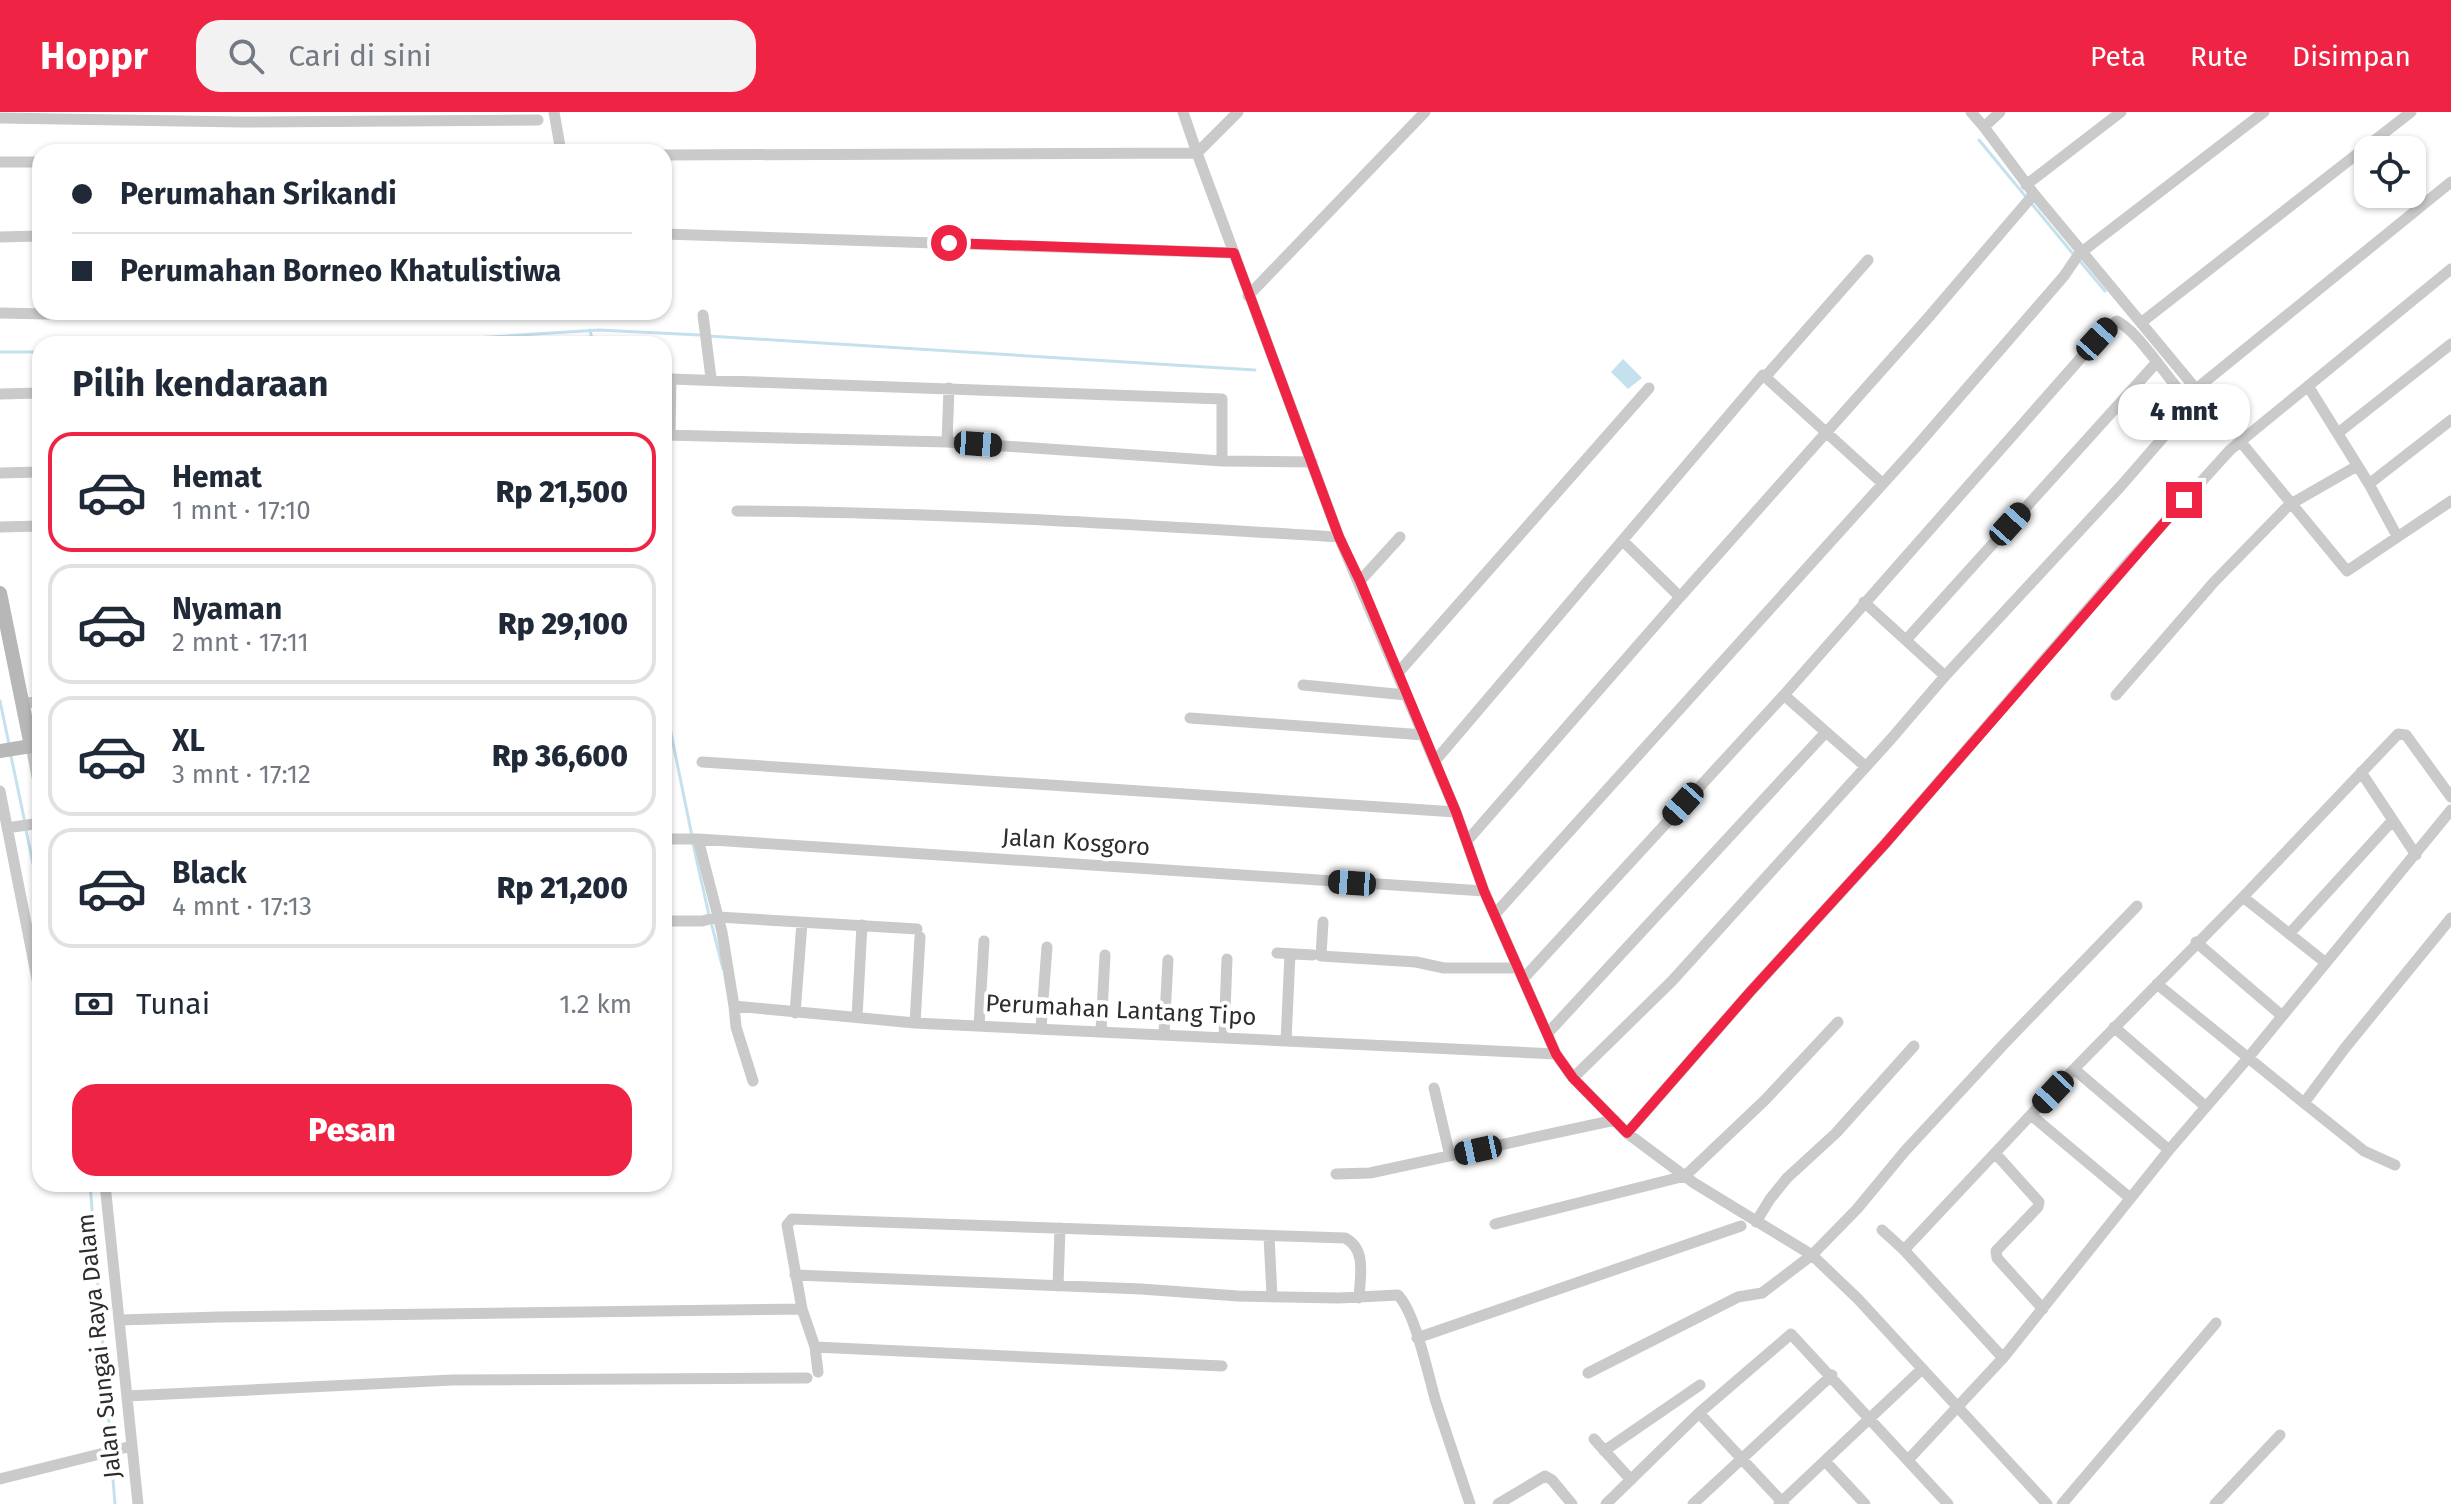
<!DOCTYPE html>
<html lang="id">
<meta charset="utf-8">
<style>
:root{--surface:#fff;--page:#f2f2f3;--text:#1f2937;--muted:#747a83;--line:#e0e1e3;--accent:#ef2444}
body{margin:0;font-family:"Fira Sans",sans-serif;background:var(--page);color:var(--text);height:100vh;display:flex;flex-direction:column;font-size:30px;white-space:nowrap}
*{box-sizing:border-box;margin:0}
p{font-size:26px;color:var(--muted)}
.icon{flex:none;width:44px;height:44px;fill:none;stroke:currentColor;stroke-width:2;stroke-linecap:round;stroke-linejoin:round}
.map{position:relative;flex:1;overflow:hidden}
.drawer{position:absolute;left:32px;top:224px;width:640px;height:856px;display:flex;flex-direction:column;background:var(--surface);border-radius:24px;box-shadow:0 2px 6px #0004}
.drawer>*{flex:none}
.guide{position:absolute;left:32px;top:32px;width:640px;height:176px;border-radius:24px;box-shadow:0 2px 6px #0004;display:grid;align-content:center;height:176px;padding:0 40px;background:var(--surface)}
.controls{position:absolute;left:2354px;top:24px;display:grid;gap:16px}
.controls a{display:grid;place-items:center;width:72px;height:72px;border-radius:16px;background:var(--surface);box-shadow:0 2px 6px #0004;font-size:40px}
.end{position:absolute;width:36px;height:36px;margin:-18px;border:10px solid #ef2444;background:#fff;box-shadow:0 0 0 4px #fff}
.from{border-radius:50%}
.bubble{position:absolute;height:56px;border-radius:24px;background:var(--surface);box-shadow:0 2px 6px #0004;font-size:26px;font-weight:800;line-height:56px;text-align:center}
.car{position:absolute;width:24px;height:48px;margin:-24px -12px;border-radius:10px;box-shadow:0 0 6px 2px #0007;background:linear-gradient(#222 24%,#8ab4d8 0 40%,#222 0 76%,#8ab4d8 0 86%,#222 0)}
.guide b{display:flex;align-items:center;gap:28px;height:76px;font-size:30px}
.guide b+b{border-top:2px solid var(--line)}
.guide i{width:20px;height:20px;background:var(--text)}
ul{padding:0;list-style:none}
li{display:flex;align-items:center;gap:24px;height:120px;margin:0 16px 12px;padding:0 24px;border:4px solid var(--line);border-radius:24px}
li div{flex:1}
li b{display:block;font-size:30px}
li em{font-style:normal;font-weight:800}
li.on{border-color:var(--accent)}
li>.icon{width:72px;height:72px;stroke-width:1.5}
h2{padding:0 40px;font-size:36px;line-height:96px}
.pay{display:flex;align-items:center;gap:20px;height:88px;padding:0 40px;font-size:30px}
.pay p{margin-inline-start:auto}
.action{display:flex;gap:16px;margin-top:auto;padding:16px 40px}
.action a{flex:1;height:92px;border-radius:24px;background:var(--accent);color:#fff;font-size:32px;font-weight:800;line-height:92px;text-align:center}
header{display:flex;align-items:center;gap:48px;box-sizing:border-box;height:112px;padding:0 40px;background:var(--accent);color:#fff}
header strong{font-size:38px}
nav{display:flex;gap:44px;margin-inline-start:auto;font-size:28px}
.search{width:560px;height:72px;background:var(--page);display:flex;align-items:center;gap:20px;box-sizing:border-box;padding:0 28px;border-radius:24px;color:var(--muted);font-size:30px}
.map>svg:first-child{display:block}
.water{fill:#c4e1ed}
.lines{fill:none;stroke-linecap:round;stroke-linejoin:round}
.stream{stroke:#c4e1ed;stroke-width:3}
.street{stroke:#cacaca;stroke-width:11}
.secondary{stroke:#b7b7b7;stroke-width:14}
.route{stroke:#ef2444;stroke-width:10}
.labels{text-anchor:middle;stroke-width:8;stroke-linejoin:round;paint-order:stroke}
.street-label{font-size:24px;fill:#2d2d2d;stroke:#fff}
</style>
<header>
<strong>Hoppr</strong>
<div class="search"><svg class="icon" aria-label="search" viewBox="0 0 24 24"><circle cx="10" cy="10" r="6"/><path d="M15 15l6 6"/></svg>Cari di sini</div>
<nav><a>Peta</a><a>Rute</a><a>Disimpan</a></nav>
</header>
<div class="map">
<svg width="2451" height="1392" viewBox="0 0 2451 1392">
<rect width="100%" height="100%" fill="#fff"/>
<path class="water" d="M1623,247L1642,266L1628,277L1611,260Z"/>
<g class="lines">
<path class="stream" d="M1979,28L2074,143
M2079,148L2105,179
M590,218L593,232
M708,224L1255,258
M380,232L599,218L700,223
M0,240H40
M664,587L692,724
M0,589L9,632
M11,644L25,711
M26,718L40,785
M693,732L709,803
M711,810L723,857
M90,1072L111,1335
M111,1343L115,1392"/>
<path class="street" d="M554,0L561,40
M1238,0L1197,41L1339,425L1456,700L1484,779L1556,942L1573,966L1627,1021L1694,1071L1812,1143L1858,1187L2047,1392
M0,6L242,10L538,8
M1984,15L2000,0
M664,43L1197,41L1183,0
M0,50H40
M2026,73L2121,0
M2034,82L2196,277
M664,122L1234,141
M0,125L40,124
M1248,184L1425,0
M287,200H415
M0,201L47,202L122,200
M703,203L711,266
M2142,210L2411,0
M1766,264L1868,148
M2308,274L2369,372L2397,424
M0,282L40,281
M2185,286L2451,70
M2338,321L2451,232
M665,323L947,330L1222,349L1312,350
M670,323L671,267L1222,287V349
M2240,329L2347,459L2451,389
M947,330L949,276
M0,361L40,360
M2369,372L2451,308
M737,399C938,400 1139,413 1339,425
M0,415L40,414
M1360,469L1400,425
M1680,485L1928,206L2034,82L1984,15L1971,0
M1864,490L1945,564
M1397,562L1649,276
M1303,573L1406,583
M2116,583L2214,470L2289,393L2357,354
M22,591L40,590
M1190,606L1424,623
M1826,620L1866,655
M31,634L40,680
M1435,649L1763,263L1882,371
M702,650L1456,700
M2361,660L2416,743
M0,679L40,882
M7,716L40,711
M664,727H698L1484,779
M698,727L722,820L734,894L915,911L1556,942
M1467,729L1680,485L1623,429
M2243,785L2326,851
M1495,802L1916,335L2064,164L2079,142L2264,0
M664,809H702L718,805L917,817
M1323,810L1321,844L1416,850L1444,856H1518
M2289,822L2393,708
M2196,830L2281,903
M1277,841L1313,843
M1523,867L1784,583L2109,214L2117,209C2133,218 2145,235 2157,250
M2157,872L2304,991L2345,936L2451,806
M734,894L736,915L753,969
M795,901L802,811
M857,905L862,813
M915,911L920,825
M979,914L984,829
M2114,915L2205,994
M1041,916L1047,835
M1101,919L1105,843
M1164,922L1168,848
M1547,922L1826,620L1784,583
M1224,925L1227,847
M1286,929L1290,842
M2074,957L2169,1038
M1573,966L1672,869L1891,627L1945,564L2120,375L2187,298L2188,290L2157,250L1906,528
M1434,976L1450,1044
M2304,991L2364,1039L2395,1053
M2031,1003L2130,1086
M1627,1021L1750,880L1885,732L2124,455L2230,338L2451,157
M1995,1041L2039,1090L2038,1095L1996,1139L1997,1146L2043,1197
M1336,1062L1370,1061L1615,1008
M105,1072L138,1392
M1756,1110L1770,1087L1787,1066L1836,1021L1914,934
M1495,1112L1685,1064L1765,988L1838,910
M1882,1118L1904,1138L2074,957L2243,785L2398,622L2406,623L2451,685
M1269,1124L1272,1184
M1904,1138L2003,1246L1908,1348
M795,1163L1141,1177L1238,1184L1339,1186L1398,1183C1416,1202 1428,1263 1436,1290C1447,1324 1459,1358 1470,1392
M1058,1174L1060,1116
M120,1208L219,1205L802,1197
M1417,1226L1741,1114
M815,1235L1222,1254
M2003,1246L2169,1038L2248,946L2451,698
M818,1260L815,1235L802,1197L787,1113L792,1107L1345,1126C1367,1137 1360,1165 1359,1186
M1588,1261L1738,1185L1762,1181L1812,1143L1857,1097L1905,1039L2004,932L2137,794
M127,1284L452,1268L807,1266
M1699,1301L1784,1392
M1594,1327L1631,1368
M1604,1339L1700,1273
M1825,1349L1865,1392
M0,1367L132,1334
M1498,1392L1545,1364L1552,1368L1572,1392
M1606,1392L1699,1301L1791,1222L1948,1392
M1693,1392L1832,1263
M1779,1392L1922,1257
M2062,1392L2216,1211
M2215,1392L2280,1323"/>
<path class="secondary" d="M0,481L31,634L0,639"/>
</g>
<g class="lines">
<path class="route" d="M949,131L1234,141L1339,425L1360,469L1456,700L1484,779L1556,942L1573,966L1627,1021L1750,880L1885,732L2184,388"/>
</g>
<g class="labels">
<g class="street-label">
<text transform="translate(1076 730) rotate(4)" y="8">Jalan Kosgoro</text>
<text transform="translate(1121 898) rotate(3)" y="8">Perumahan Lantang Tipo</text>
<text transform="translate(99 1234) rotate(-96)" y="8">Jalan Sungai Raya Dalam</text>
</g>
</g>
</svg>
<div class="controls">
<a><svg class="icon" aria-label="locate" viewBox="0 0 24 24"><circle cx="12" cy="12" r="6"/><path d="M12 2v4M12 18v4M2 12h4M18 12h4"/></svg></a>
</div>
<i class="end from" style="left:949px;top:131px"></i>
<i class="end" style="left:2184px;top:388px"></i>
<div class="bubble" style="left:2118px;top:272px;width:132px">4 mnt</div>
<i class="car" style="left:2097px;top:227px;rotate:42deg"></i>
<i class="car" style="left:978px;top:332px;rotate:94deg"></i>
<i class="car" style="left:2010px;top:412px;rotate:42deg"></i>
<i class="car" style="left:1683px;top:692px;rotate:222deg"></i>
<i class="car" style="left:1352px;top:771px;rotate:274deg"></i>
<i class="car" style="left:2053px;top:980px;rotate:223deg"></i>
<i class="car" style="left:1478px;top:1038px;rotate:258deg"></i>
<div class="guide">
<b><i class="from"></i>Perumahan Srikandi</b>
<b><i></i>Perumahan Borneo Khatulistiwa</b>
</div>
<section class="drawer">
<h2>Pilih kendaraan</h2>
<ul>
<li class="on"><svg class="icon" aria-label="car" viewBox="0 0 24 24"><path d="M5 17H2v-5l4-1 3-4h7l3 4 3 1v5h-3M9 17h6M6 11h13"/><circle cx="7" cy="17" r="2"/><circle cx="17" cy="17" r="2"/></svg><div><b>Hemat</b><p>1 mnt · 17:10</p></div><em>Rp 21,500</em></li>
<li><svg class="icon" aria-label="car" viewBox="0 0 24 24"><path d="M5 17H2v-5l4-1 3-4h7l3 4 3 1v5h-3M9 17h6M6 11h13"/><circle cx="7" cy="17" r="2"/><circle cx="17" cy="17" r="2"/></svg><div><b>Nyaman</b><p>2 mnt · 17:11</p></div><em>Rp 29,100</em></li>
<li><svg class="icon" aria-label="car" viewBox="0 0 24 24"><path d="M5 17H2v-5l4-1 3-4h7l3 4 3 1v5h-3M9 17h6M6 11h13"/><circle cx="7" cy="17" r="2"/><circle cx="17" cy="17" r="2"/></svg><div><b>XL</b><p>3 mnt · 17:12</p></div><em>Rp 36,600</em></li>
<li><svg class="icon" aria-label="car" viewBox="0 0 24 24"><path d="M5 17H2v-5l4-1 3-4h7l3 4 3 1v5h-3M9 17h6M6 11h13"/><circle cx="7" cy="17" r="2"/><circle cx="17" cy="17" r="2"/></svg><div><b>Black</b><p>4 mnt · 17:13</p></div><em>Rp 21,200</em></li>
</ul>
<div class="pay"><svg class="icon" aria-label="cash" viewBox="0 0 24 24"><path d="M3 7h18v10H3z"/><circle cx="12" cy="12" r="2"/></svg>Tunai<p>1.2 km</p></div>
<div class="action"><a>Pesan</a></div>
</section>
</div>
